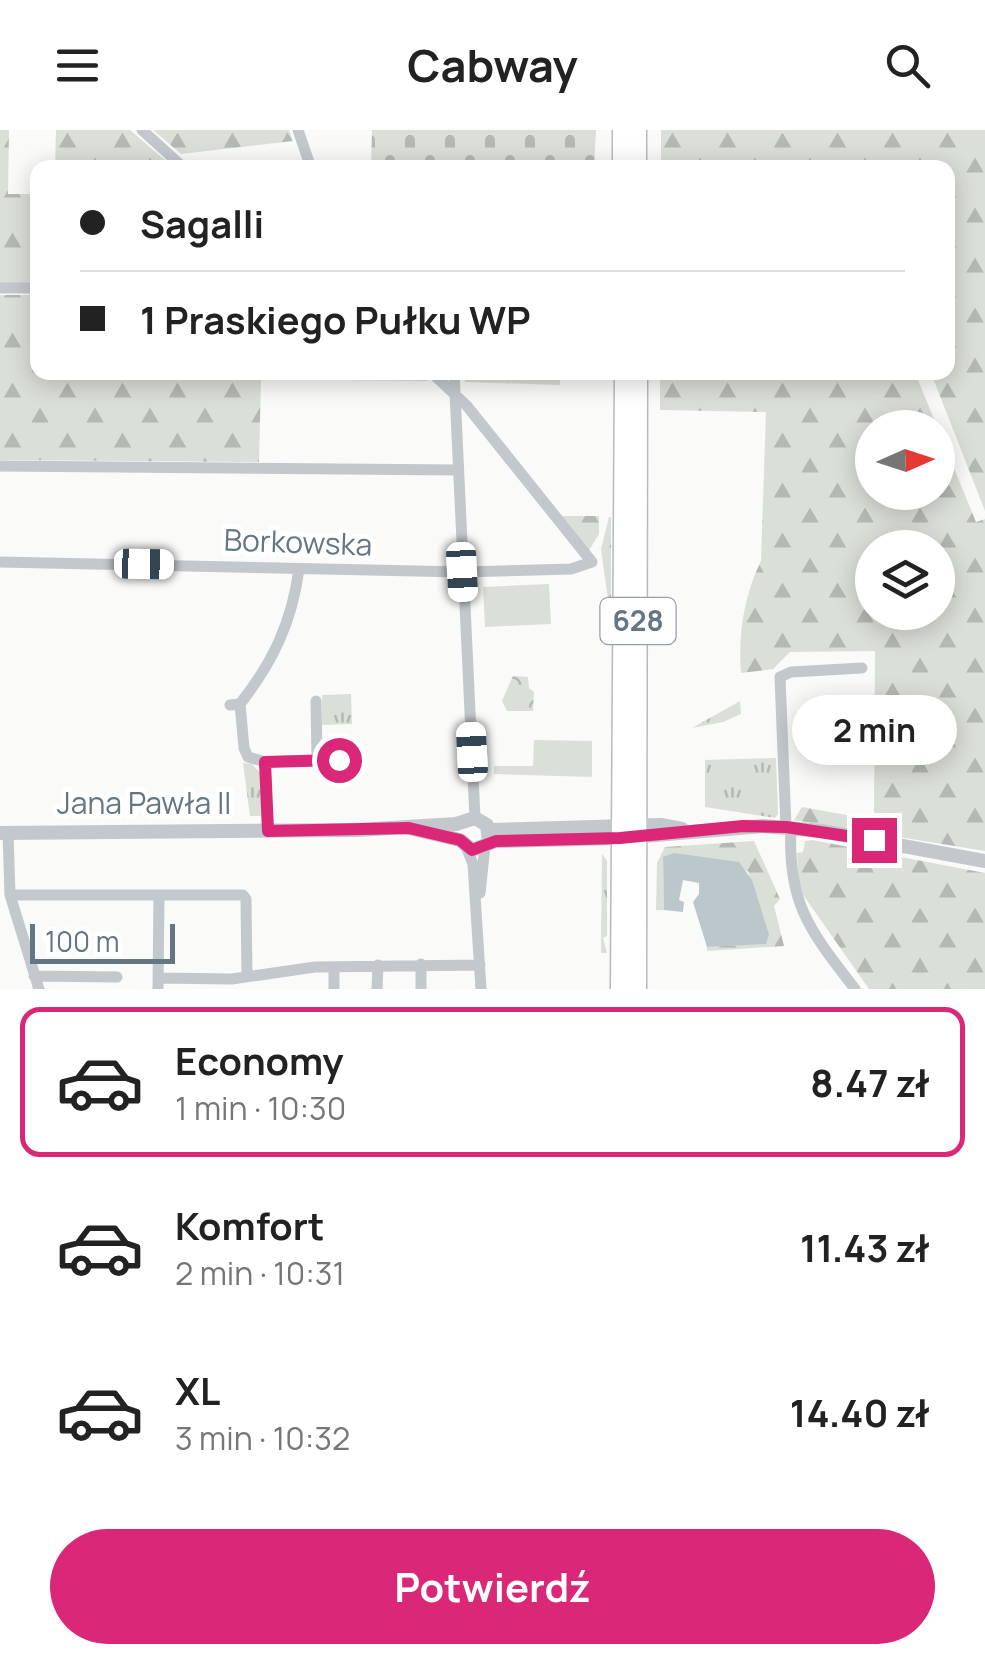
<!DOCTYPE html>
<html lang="pl">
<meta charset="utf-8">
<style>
:root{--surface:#fff;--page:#f6f6f6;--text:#222;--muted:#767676;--line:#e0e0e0;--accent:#db2777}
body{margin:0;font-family:Manrope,sans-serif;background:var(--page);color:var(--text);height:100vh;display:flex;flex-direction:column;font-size:38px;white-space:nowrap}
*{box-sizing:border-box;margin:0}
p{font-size:32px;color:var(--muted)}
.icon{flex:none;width:55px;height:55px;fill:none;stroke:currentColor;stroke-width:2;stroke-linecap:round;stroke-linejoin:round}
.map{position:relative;height:859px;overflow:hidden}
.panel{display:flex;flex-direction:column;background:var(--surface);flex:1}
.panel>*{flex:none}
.guide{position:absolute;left:30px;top:30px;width:925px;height:220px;border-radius:20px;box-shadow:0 5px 25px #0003;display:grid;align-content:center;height:220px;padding:0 50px;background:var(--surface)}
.needle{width:65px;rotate:87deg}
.fabs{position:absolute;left:855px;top:280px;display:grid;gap:20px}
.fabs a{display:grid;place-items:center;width:100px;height:100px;border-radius:50%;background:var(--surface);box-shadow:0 5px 25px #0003;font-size:50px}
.scale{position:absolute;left:30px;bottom:25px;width:145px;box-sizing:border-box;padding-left:10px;border:5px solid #657683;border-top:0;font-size:28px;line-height:35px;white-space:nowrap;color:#657683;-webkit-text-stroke:8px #fff;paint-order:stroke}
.end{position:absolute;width:45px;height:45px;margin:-22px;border:12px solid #db2777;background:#fff;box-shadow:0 0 0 5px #fff}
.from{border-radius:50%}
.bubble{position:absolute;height:70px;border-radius:35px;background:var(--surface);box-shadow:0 5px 25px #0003;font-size:32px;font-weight:700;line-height:70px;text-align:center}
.car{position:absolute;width:30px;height:60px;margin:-30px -15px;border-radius:12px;box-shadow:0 0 8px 2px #0007;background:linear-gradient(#fff 24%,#345 0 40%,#fff 0 76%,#345 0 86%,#fff 0)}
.guide b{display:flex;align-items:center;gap:35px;height:95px;font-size:38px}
.guide b+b{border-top:2px solid var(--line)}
.guide i{width:25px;height:25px;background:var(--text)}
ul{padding:18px 0 0;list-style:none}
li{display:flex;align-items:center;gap:30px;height:150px;margin:0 20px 15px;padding:0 30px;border:5px solid transparent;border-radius:20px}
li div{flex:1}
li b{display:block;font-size:38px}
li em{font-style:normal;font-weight:700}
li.active{border-color:var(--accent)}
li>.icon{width:90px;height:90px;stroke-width:1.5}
.primary-button{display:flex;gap:20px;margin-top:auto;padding:20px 50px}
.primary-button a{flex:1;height:115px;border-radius:60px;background:var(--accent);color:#fff;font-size:40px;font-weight:700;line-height:115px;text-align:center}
header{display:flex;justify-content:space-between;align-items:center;height:130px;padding:0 50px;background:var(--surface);font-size:45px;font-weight:700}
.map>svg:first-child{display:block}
.grass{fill:url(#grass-tufts)}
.forest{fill:url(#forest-firs);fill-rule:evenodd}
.cemetery{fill:url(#cemetery-stones)}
.park{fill:url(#park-crowns)}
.garden{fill:#dadfd7}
.water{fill:#bbc7cb}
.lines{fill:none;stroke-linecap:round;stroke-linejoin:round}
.primary-casing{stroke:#b5babe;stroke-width:21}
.minor{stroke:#c3c8cc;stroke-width:11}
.tertiary{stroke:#c3c8cc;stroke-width:14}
.primary{stroke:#fff;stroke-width:18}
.route{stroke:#db2777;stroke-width:12}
.labels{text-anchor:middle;stroke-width:10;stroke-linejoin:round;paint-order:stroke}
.shield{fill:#fff;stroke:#939fa8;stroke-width:2.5}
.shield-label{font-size:28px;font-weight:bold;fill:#657683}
.street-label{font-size:30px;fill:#657683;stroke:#fff}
</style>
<header><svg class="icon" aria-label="menu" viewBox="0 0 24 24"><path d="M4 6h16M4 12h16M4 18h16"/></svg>Cabway<svg class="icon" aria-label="search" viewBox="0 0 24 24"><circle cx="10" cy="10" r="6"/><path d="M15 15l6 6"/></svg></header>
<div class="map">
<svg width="985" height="859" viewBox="0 0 985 859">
<defs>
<pattern id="grass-tufts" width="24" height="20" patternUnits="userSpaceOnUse" patternTransform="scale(2.5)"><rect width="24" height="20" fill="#dadfd7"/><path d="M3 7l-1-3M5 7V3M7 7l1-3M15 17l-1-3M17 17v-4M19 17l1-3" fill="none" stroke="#b4b9b4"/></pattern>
<pattern id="forest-firs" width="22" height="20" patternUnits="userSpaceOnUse" patternTransform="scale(2.5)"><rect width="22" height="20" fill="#dadfd7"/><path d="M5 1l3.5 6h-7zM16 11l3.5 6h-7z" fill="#b4b9b4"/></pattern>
<pattern id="cemetery-stones" width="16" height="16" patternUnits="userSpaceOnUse" patternTransform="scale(2.5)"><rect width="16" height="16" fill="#dadfd7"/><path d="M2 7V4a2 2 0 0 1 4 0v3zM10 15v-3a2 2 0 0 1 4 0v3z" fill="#b4b9b4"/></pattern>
<pattern id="park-crowns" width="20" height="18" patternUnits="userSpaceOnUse" patternTransform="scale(2.5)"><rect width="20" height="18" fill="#dadfd7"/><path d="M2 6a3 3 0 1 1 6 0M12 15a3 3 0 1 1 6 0" fill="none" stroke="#b4b9b4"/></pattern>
</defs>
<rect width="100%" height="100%" fill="#fafaf8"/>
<path class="grass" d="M351,564L352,594L322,595V565Z
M740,571L741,584L723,592L692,598Z
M776,628L778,684L775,688L705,677V630Z
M243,633L252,634L261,644L263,686H250Z
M602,724L607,731V806L603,808L607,823H601Z"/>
<path class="forest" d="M0,0H9L8,64H37V154H0Z
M56,0H130L173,37H55Z
M153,0H289L293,11L181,24Z
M661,0H985V381L931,243L948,242V38H661Z
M0,165H37L38,242H418L428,251L261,249L259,332L0,330Z
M910,242L916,245L976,392L985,389V721L794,690L802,677L874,690L875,521L790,522L773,539L741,543C738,505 744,465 761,431L766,282L660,280V243ZM872,298H938V362H872ZM872,418H938V482H872Z
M463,243H560V255L465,252Z
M560,386H599V404L588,422Z
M609,387H611V470H608L601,419Z
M812,710L985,743V859H869L799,759L797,723L803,722L805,711Z
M754,711L780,769L774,776L784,816L707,821V817L766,813L768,805L748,741L663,727L664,780H656L657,733L665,717Z"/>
<path class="cemetery" d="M372,0H596L594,37H371Z"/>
<path class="park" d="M513,546L528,547L529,558L534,562L533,581H507L502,571Z"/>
<path class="garden" d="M549,454L551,494L485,497L483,457Z
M534,610L592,611V647L494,644V636H533Z"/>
<path class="water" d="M674,723L739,732L752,750L769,805L766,814L707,817L693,772L699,764V753L683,750L679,770L684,772L683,782L664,780L663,727Z"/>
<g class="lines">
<g class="primary-casing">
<path id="primary" d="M622,0V38
M637,38V0
M620,859L624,242
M637,859L638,242"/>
</g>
<path class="minor" d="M142,0L184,38
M298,0L311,38
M0,158H38
M454,242L475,688
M0,336L458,340
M0,432L462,442L571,439L592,432L467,276L431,242
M316,571L317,630
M240,574L244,618L248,627L265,632
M230,575L240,574C273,532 292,492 299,439
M786,697L780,547L791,542L862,538
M791,698C787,774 811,802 855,859
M268,701L265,632L339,629
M8,703L10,765L39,859
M467,719L473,734L481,859
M480,763L485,716
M10,765H243L246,769L247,847
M34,846L117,847
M158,848L232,849L315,837L480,835
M158,859L159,765
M334,859V837
M377,859L378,835
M421,859V834"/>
<path class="tertiary" d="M409,698L460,710L472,720L496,711L620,708L763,696L822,701L985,731
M490,700L661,695L682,699
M0,703L358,700L456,694L475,688L487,695L489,712"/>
<use href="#primary" class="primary"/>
</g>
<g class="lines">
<path class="route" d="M339,630L265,632L268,701L409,698L460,710L472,720L496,711L620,708L743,696L786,697L874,710"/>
</g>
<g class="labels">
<rect class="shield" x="600.5" y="468" width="75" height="46" rx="8"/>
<g class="shield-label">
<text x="638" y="501">628</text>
</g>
<g class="street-label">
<text transform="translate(298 413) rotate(2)" y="10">Borkowska</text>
<text x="144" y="684">Jana Pawła II</text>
</g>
</g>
</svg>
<div class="fabs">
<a><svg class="needle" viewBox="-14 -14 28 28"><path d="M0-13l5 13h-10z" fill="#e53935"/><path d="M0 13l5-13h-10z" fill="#767676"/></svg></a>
<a><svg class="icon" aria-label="layers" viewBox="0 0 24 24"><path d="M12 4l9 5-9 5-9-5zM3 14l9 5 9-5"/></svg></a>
</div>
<div class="scale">100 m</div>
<i class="end from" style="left:339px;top:630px"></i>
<i class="end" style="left:874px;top:710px"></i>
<div class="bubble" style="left:792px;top:565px;width:165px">2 min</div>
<i class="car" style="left:144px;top:434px;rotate:91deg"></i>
<i class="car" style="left:462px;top:442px;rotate:177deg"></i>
<i class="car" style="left:472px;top:622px;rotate:357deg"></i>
<div class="guide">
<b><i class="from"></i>Sagalli</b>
<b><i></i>1 Praskiego Pułku WP</b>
</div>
</div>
<section class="panel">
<ul>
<li class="active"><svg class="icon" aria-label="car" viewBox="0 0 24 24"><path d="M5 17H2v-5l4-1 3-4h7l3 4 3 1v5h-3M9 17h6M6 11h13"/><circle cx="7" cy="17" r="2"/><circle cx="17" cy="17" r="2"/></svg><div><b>Economy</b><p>1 min · 10:30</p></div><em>8.47 zł</em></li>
<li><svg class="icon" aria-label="car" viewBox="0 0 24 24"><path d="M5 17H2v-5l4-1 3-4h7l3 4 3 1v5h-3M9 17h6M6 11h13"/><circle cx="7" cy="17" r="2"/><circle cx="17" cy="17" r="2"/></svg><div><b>Komfort</b><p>2 min · 10:31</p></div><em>11.43 zł</em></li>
<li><svg class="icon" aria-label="car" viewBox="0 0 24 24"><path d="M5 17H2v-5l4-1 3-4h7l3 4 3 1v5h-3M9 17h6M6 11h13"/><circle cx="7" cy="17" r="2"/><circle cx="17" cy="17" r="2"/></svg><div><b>XL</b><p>3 min · 10:32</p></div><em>14.40 zł</em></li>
</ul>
<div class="primary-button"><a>Potwierdź</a></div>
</section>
